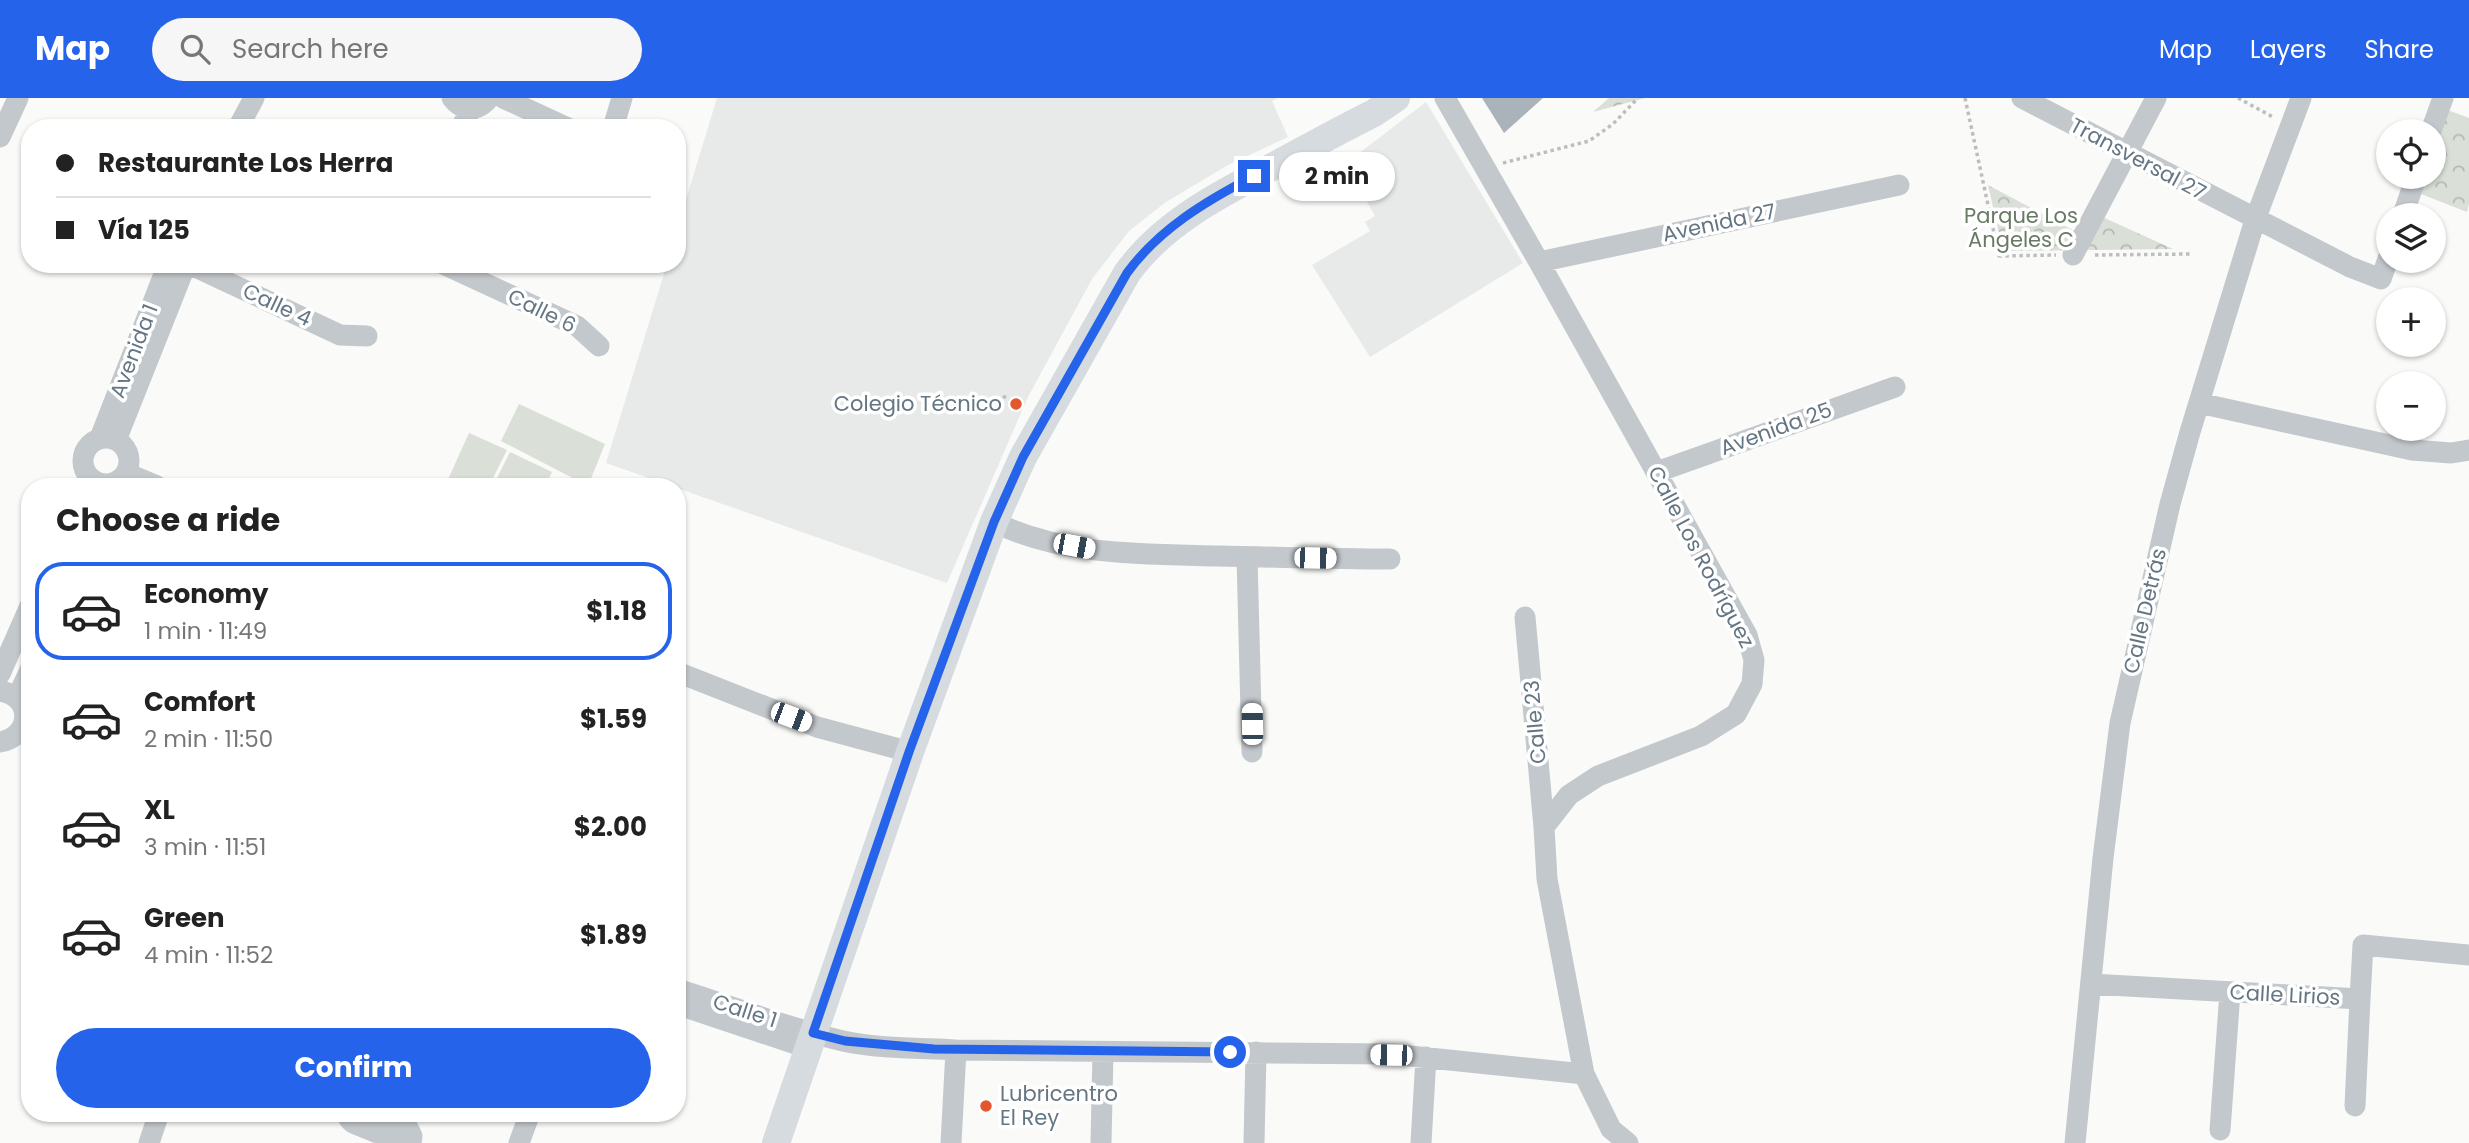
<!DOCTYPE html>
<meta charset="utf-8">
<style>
:root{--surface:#fff;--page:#f6f6f6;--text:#222;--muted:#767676;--line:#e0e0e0;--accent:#2563eb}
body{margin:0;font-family:Poppins,sans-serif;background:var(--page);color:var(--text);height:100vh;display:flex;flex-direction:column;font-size:26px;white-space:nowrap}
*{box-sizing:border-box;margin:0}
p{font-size:23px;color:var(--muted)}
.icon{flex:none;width:38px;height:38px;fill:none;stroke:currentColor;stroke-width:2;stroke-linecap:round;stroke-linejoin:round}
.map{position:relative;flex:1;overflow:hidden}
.side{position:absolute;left:21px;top:380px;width:665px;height:644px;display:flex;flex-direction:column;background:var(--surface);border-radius:28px;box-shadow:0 2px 5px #0004}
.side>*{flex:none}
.top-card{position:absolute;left:21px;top:21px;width:665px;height:154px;border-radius:28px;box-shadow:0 2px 5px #0004;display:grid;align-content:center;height:154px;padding:0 35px;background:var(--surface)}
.tools{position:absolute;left:2376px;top:21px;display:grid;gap:14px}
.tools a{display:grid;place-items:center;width:70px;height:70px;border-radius:50%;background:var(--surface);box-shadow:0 2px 5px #0004;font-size:35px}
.end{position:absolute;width:32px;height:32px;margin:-16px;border:9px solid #2563eb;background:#fff;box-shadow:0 0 0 4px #fff}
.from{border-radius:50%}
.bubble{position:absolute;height:49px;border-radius:24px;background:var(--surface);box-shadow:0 2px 5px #0004;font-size:23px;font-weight:700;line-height:49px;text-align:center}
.car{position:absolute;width:21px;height:42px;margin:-21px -10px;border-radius:9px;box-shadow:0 0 5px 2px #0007;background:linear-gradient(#fff 24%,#345 0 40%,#fff 0 76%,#345 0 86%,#fff 0)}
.top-card b{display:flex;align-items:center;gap:24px;height:66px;font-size:26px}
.top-card b+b{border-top:2px solid var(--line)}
.top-card i{width:18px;height:18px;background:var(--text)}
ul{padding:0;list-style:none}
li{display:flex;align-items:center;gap:21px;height:98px;margin:0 14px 10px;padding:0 21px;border:4px solid transparent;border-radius:28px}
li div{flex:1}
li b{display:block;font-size:26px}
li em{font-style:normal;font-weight:700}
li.current{border-color:var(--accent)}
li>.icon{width:63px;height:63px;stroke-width:1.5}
h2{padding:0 35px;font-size:32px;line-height:84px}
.action{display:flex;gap:14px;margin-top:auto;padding:14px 35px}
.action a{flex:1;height:80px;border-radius:42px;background:var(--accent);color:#fff;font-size:28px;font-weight:700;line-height:80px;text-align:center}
header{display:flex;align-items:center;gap:42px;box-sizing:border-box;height:98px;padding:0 35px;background:var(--accent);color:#fff}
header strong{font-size:33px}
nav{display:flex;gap:38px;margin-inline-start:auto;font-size:24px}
.search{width:490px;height:63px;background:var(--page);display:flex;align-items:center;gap:18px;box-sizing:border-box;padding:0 24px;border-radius:38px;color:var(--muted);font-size:26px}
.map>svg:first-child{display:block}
.built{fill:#e8e9e9}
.forest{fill:url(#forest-crowns)}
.garden{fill:#dadfd7}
.building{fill:#aab3b9}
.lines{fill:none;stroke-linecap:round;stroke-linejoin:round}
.path{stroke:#bbbfc2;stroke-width:3.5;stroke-dasharray:3.5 3.5;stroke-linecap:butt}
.minor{stroke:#c3c8cc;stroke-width:21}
.major{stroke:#d6dbdf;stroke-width:28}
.route{stroke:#2563eb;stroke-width:9}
.poi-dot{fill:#e4572e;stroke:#fff;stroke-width:2.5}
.labels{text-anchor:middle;stroke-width:7;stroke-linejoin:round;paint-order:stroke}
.street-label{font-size:21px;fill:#657683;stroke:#fff}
.park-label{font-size:21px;fill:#687a64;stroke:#fff}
.poi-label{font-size:21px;fill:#657683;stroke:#fff;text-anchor:end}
</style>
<header>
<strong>Map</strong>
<div class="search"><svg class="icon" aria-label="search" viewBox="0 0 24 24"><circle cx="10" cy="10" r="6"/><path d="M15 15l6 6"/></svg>Search here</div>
<nav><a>Map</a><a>Layers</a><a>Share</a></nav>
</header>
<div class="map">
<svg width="2469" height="1045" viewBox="0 0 2469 1045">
<defs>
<pattern id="forest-crowns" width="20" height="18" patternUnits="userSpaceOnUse" patternTransform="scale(1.75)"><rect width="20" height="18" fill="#dadfd7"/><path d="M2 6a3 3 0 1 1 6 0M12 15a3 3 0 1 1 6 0" fill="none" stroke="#b4b9b4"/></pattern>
</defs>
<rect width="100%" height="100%" fill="#fafaf8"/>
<path class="built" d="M717,0H1278L1272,3L1288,39L1228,67L1166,104L1129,133L1092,181L1028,299L947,485L606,365L667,166H677V131Z
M1426,4L1523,165L1370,259L1312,167L1370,133L1365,124L1375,118L1367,104L1380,95L1354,59Z"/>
<path class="forest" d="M1609,0H1645L1593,14Z
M2445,11L2469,20V106L2467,114L2416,94L2422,79H2434V43Z
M1988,87L2076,134L2087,112L2173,151L2003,153Z"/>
<path class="garden" d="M519,306L605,346L588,388L501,343Z
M469,335L507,352L489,388H445Z
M510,354L552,374L545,388H493Z"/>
<path class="building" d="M1482,0H1543L1504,35Z"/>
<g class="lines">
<path class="path" d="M1965,0L1999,158L2056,157
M2238,0L2273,19
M1503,65L1589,43L1613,26L1638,0
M2095,157L2190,156
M1003,298L1016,306"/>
<path class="minor" d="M452,0C463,14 478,14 489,0
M503,0L568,30
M1445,0L1539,164L1747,537L1754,562L1752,586L1736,616L1701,638L1598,678L1569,697L1544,729L1547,781L1584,976L1611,1031L1628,1045
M2022,0L2350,169L2381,181L2389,158
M238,30L254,0
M461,30L471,11
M613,30L622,0
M2431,33L2443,0
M0,39L18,0
M2403,117L2416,79
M2073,157L2156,0
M1539,164L1899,87
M189,166L340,237L367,238
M443,166L577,228L599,248
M2199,305L2412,352L2451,355L2469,352
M83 363a23 23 0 1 1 46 0a23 23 0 1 1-46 0Z
M100,340L168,166
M116,342L186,166
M1657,374L1895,289
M126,375L157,388
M994,424C1063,458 1143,456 1219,458C1276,459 1333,461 1390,461
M1247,459L1252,654
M1525,519L1544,729
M677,574L817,629L910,654
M0,576L30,508
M0,593C33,598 33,638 0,644
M17,600L30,572
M2091,886L2360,901L2363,847L2469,857
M677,891C732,908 787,930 843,943C880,951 919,950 956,952L1391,956L1584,976
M679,907L808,950
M2355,1008L2360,901
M348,1015L349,1021L353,1025L402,1045
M380,1015L406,1026L412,1038L411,1045
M2220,1032L2230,894
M149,1045L159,1015
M519,1045L530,1015
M951,1045L956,952
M1101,1045L1103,954
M1254,1045L1256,954
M1421,1045L1426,959
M2075,1045L2103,760L2120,625L2170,406L2190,334L2255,122L2301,0"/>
<path class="major" d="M776,1045L910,654L994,424L1023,359L1127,175C1163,125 1220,96 1274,68C1307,50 1340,32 1374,15L1396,0"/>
</g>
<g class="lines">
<path class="route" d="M1230,954L934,951L845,943L813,935L909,654L994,424L1023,359L1127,175C1159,131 1206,103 1254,78"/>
</g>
<g class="poi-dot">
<circle cx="1016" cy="306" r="7"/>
<circle cx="986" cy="1008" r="7"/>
</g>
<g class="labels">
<g class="street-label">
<text transform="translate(2138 61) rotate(28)" y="7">Transversal 27</text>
<text transform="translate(1719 125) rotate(-12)" y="7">Avenida 27</text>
<text transform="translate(277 207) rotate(25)" y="7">Calle 4</text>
<text transform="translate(542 213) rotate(26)" y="7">Calle 6</text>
<text transform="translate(134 253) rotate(-69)" y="7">Avenida 1</text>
<text transform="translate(1776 331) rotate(-20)" y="7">Avenida 25</text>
<text transform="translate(1701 459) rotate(62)" y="7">Calle Los Rodríguez</text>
<text transform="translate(2145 513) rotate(-77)" y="7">Calle Detrás</text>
<text transform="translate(1535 624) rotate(-95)" y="7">Calle 23</text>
<text transform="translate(2285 897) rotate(3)" y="7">Calle Lirios</text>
<text transform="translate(745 913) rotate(18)" y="7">Calle 1</text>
</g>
<g class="park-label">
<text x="2021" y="125">Parque Los<tspan x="2021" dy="24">Ángeles C</tspan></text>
</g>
<g class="poi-label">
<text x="1002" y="313">Colegio Técnico</text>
<text x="1000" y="1003" text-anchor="start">Lubricentro<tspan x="1000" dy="24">El Rey</tspan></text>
</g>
</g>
</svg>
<div class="tools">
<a><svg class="icon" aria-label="locate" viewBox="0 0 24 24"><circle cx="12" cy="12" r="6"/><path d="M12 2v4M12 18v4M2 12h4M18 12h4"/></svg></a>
<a><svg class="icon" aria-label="layers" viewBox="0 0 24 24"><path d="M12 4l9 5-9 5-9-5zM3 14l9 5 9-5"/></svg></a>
<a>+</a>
<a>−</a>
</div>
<i class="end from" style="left:1230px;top:954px"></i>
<i class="end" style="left:1254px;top:78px"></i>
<div class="bubble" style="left:1279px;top:54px;width:116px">2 min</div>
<i class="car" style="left:1074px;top:448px;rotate:101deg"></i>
<i class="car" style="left:1315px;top:460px;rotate:91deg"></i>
<i class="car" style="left:791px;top:619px;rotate:111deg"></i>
<i class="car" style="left:1252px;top:626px;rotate:359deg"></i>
<i class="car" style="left:1391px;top:957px;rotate:271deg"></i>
<div class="top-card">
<b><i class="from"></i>Restaurante Los Herra</b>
<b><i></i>Vía 125</b>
</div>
<section class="side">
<h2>Choose a ride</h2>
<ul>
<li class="current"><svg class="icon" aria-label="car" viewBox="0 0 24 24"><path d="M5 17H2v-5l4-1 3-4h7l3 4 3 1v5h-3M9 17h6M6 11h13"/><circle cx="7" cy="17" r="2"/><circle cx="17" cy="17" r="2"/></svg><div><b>Economy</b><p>1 min · 11:49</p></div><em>$1.18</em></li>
<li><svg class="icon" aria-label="car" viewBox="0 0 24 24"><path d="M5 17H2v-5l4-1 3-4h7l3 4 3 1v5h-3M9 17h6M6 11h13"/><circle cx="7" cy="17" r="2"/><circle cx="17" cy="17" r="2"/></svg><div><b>Comfort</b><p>2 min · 11:50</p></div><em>$1.59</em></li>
<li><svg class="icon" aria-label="car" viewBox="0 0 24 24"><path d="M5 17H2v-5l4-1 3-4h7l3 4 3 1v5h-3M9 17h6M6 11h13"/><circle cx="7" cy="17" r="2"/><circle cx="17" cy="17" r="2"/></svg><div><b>XL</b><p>3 min · 11:51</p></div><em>$2.00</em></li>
<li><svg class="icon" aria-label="car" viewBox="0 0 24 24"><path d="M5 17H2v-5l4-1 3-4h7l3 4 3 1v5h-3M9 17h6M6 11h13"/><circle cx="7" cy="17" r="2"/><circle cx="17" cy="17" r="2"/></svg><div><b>Green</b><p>4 min · 11:52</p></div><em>$1.89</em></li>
</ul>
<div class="action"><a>Confirm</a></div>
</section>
</div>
